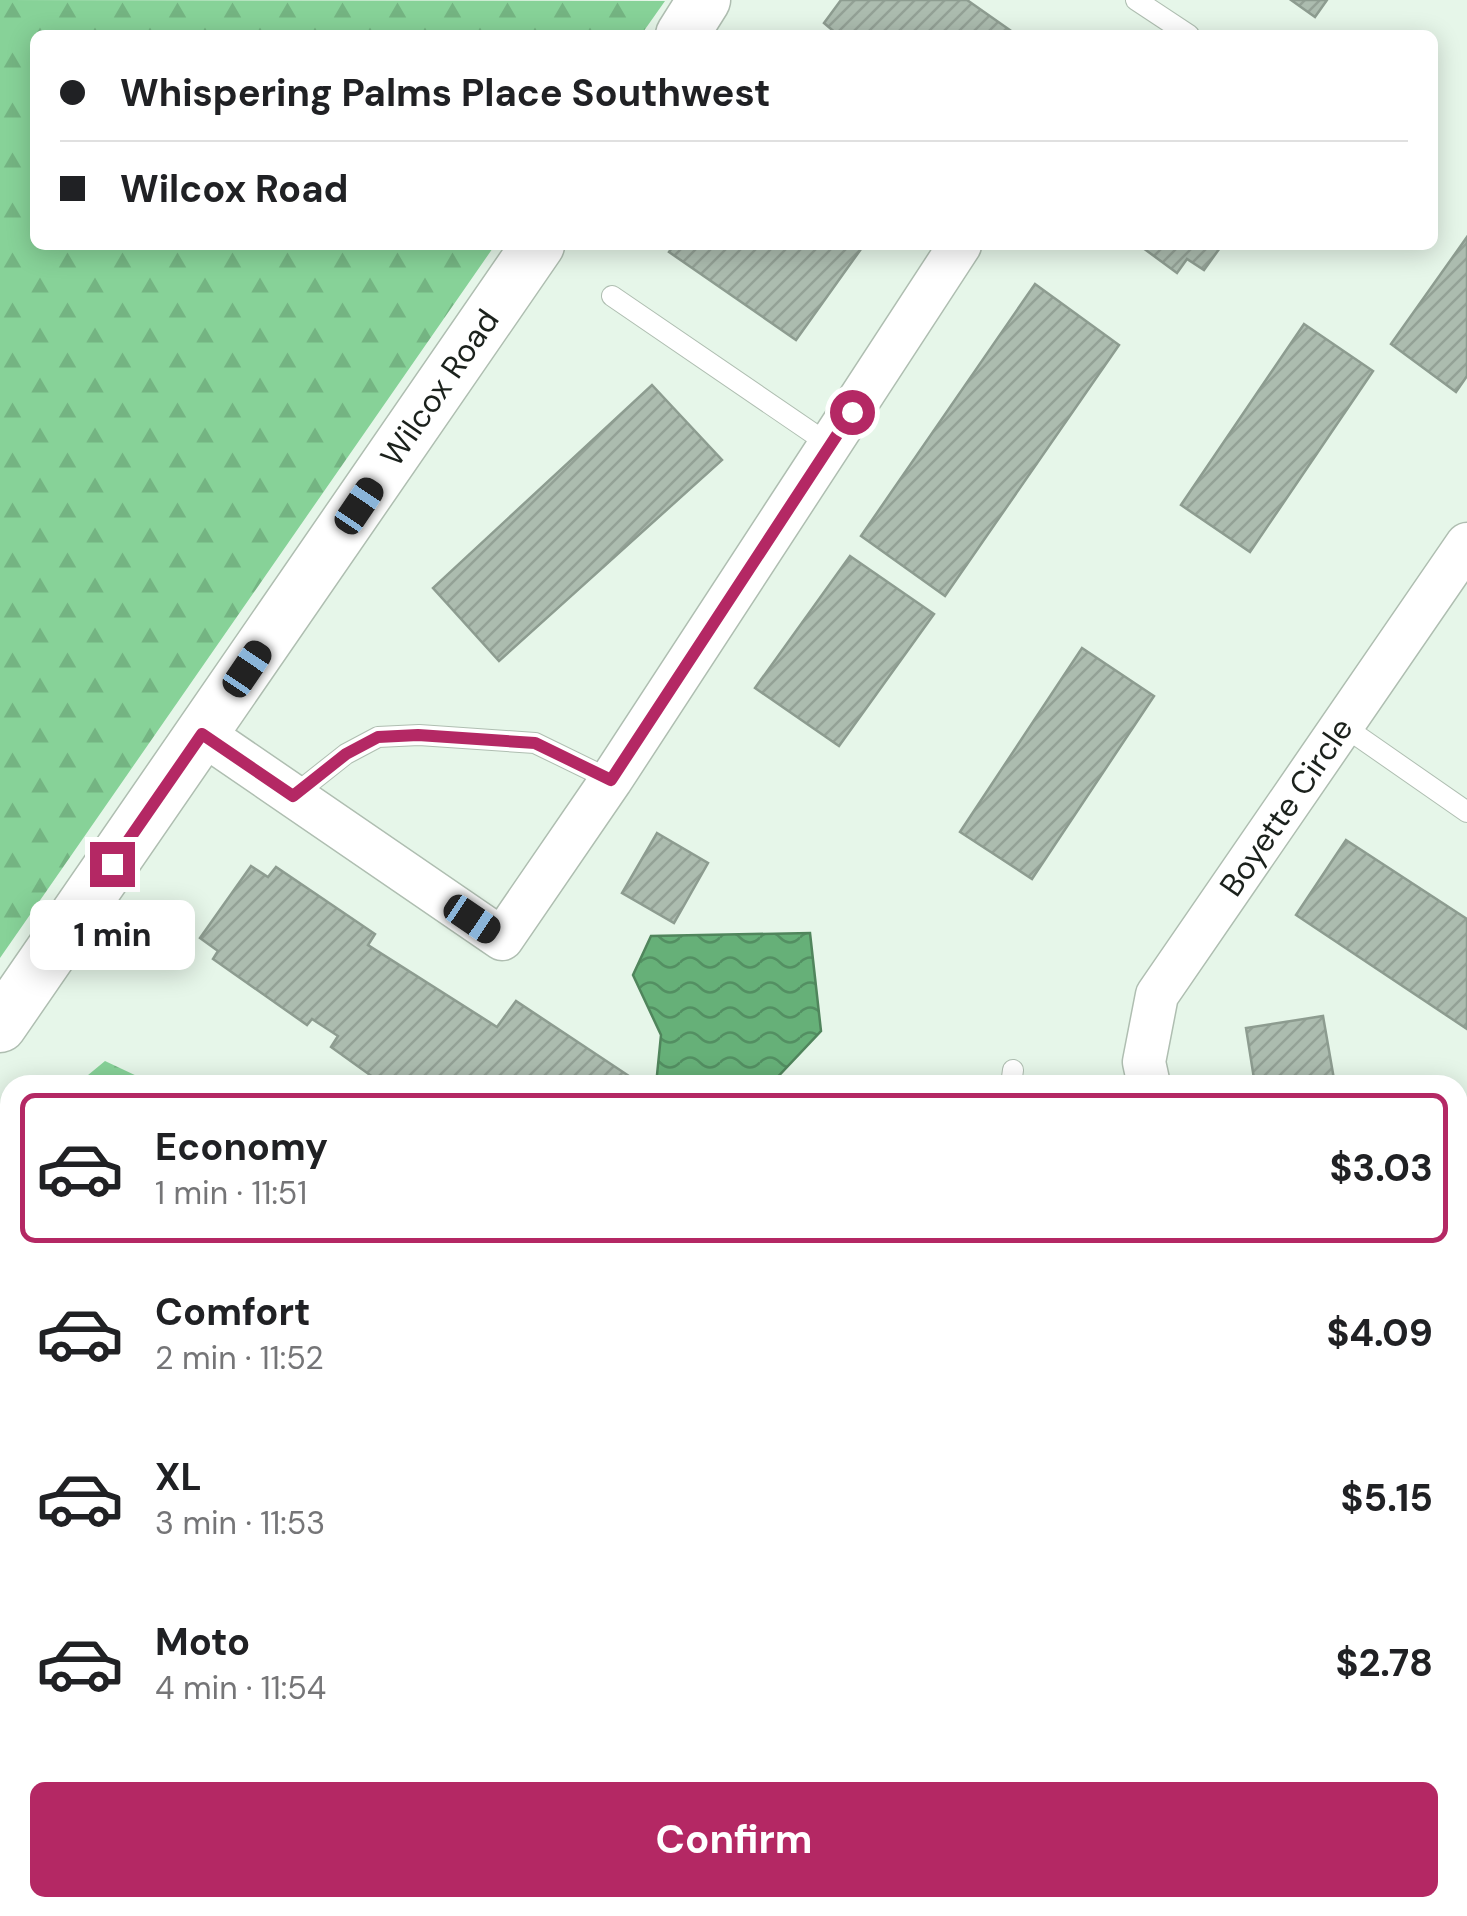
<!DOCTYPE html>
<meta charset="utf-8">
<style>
:root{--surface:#fff;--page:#f2f2f2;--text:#202124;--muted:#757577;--line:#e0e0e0;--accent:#b42864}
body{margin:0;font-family:"DM Sans",sans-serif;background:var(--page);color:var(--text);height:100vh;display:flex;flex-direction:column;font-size:38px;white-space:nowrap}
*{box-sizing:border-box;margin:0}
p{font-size:32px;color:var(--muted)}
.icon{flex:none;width:55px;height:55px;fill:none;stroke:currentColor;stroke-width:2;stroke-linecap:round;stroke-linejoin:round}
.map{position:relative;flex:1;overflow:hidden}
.panel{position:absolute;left:0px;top:1075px;width:1468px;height:842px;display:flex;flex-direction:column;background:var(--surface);border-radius:30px 30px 0 0;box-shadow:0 5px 25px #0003}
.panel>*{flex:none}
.guide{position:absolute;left:30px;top:30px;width:1408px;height:220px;border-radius:15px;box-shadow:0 5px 25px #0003;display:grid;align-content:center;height:220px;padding:0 30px;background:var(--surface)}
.end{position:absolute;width:45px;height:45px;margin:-22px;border:12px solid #b42864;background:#fff;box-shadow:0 0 0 5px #fff}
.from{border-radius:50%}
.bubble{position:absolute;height:70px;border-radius:15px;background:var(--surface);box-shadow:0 5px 25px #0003;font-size:32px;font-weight:700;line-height:70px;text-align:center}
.car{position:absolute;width:30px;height:60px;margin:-30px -15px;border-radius:12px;box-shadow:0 0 8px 2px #0007;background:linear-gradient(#222 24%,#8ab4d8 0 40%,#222 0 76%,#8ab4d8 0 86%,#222 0)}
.guide b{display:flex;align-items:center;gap:35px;height:95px;font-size:38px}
.guide b+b{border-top:2px solid var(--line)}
.guide i{width:25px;height:25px;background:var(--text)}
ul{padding:18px 0 0;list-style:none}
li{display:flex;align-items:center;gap:30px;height:150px;margin:0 20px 15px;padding:0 10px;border:5px solid transparent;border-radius:15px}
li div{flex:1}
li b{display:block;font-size:38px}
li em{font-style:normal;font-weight:700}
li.current{border-color:var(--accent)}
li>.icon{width:90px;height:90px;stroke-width:1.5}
.primary-button{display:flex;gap:20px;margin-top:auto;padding:20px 30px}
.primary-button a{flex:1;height:115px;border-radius:15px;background:var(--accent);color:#fff;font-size:40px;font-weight:700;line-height:115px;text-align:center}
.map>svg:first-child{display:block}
.forest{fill:url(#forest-firs)}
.water{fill:url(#water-waves);stroke:#50855c;stroke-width:2.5}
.building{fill:url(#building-hatch);stroke:#8d9c90;stroke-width:2.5}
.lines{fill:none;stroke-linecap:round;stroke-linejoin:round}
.service-casing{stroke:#afbeb1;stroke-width:22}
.minor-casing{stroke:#afbeb1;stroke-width:45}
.tertiary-casing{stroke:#afbeb1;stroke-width:55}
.service{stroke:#fff;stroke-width:20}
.minor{stroke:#fff;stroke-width:42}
.tertiary{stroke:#fff;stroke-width:52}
.route{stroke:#b42864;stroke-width:12}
.labels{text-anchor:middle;stroke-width:8;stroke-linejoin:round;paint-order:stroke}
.street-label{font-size:32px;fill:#1b211c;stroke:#e6f6e9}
</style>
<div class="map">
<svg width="1467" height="1916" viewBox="0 0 1467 1916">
<defs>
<pattern id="forest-firs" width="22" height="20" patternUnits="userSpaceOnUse" patternTransform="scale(2.5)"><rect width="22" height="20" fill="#87d298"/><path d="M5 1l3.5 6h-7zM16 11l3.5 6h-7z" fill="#74b482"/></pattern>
<pattern id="water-waves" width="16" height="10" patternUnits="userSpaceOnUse" patternTransform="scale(2.5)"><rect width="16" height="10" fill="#66b078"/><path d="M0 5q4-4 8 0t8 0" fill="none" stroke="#538f62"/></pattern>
<pattern id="building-hatch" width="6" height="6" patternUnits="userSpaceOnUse" patternTransform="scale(2.5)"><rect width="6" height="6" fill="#acbcaf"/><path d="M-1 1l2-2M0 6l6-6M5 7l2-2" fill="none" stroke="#93a196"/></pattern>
</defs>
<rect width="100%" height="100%" fill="#e6f6e9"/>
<path class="forest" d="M0,0L665,1L641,35H35V245H495L0,958Z
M105,1061L156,1085H76Z
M759,1908H988L974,1916H778Z"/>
<path class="water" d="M810,933L821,1031L770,1085H656L661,1035L633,975L651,936Z"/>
<path class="building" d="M841,0H967L1017,35H838L824,23Z
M1291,0H1327L1315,17Z
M1467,237V376L1456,392L1391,344Z
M674,245H855L861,249L796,340L669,252Z
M1139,245H1222L1204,270L1187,259L1177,273Z
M1035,284L1119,345L945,596L861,536Z
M1304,324L1373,371L1250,552L1181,505Z
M652,385L722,460L499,661L433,588Z
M850,556L934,614L839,746L755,688Z
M1082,648L1154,696L1032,879L960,832Z
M657,833L708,863L674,923L622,893Z
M1346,840L1467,919V1029L1296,915Z
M251,866L268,877L276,867L375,934L368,945L497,1027L516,1001L629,1076L623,1085H384L331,1047L338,1036L312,1019L307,1025L213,959L218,951L200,938Z
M1323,1016L1335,1085H1255L1246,1028Z
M1458,1187L1467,1194V1282L1458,1293Z
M0,1861L10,1867V1908H20L14,1916H0Z
M493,1908H514L526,1916H488Z
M1096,1908H1195L1178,1916H1100Z
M1266,1908H1314L1312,1916H1274L1275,1909Z
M1360,1908H1445L1456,1916H1354Z"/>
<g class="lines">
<g class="service-casing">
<path id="service" d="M1136,0L1189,35
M612,296L830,445
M1342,725L1467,812
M293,796L346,754L378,737L419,735L535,743L611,780
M1011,1085L1013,1070
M1458,1407L1467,1389"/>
</g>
<g class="minor-casing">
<g id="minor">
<path d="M203,734L502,939L611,780L960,245"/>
<path id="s1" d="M1149,1085L1144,1062L1157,995L1467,544"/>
<path d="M1458,1439L1467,1446"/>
<path d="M0,1747L10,1753"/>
<path d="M242,1908L255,1916"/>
</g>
</g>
<g class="tertiary-casing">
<g id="tertiary">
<path d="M682,35L704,0"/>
<path id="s2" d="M0,1026L538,245"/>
</g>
</g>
<use href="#service" class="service"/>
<use href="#minor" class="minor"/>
<use href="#tertiary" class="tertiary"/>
</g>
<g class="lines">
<path class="route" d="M112,864L202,734L293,796L346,754L378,737L418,735L535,743L611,780L852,412"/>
</g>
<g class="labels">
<g class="street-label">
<text dy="11" stroke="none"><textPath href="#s2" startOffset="775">Wilcox Road</textPath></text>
<text dy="11" stroke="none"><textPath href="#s1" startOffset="320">Boyette Circle</textPath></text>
</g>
</g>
</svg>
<i class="end from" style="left:852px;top:412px"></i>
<i class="end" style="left:112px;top:864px"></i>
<div class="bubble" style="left:30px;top:900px;width:165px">1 min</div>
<i class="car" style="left:359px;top:506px;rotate:34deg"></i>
<i class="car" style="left:247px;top:669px;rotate:34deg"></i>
<i class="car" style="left:472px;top:919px;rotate:124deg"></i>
<div class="guide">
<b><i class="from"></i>Whispering Palms Place Southwest</b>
<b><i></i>Wilcox Road</b>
</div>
<section class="panel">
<ul>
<li class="current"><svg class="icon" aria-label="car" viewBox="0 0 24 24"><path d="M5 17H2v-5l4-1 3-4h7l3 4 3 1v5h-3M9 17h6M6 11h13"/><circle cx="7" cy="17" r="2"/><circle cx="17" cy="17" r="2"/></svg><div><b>Economy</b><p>1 min · 11:51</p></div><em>$3.03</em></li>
<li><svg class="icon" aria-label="car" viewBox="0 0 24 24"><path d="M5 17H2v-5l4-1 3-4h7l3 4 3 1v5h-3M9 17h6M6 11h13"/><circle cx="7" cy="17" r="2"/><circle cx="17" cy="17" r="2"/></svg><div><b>Comfort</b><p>2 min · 11:52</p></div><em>$4.09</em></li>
<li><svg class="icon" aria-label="car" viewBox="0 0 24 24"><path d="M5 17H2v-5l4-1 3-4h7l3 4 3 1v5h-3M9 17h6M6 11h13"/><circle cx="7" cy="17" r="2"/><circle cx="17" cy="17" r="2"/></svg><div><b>XL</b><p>3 min · 11:53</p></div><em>$5.15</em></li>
<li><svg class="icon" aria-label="car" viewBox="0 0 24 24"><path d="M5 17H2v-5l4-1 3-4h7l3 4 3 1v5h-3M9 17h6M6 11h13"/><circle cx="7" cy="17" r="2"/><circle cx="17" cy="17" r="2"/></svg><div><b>Moto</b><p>4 min · 11:54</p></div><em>$2.78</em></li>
</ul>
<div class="primary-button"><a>Confirm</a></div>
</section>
</div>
